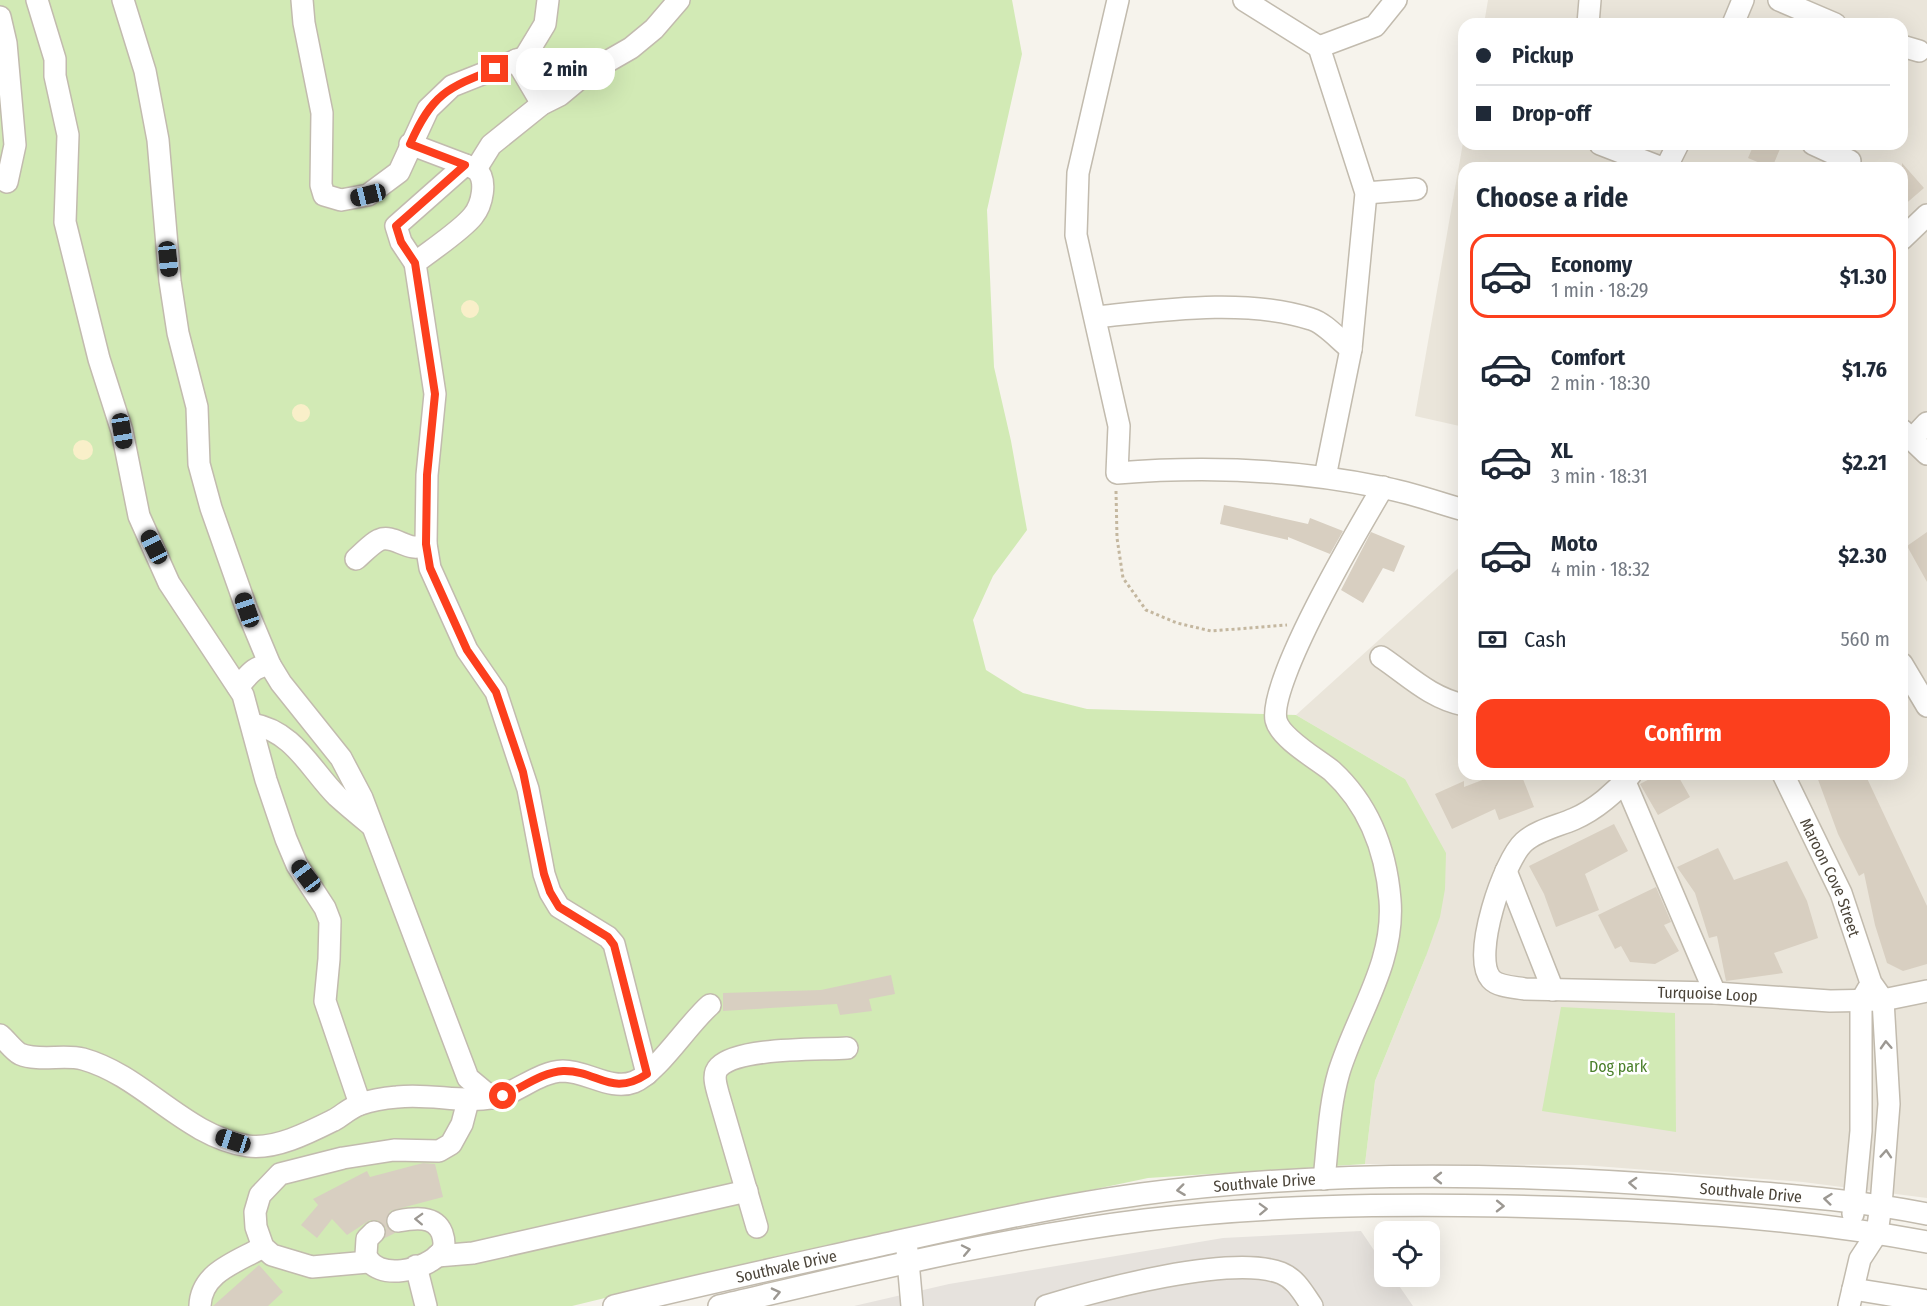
<!DOCTYPE html>
<meta charset="utf-8">
<style>
:root{--surface:#fff;--page:#f2f2f3;--text:#1f2937;--muted:#747a83;--line:#e0e1e3;--accent:#fc3f1d}
body{margin:0;font-family:"Fira Sans Condensed",sans-serif;background:var(--page);color:var(--text);height:100vh;display:flex;flex-direction:column;font-size:22px;white-space:nowrap}
*{box-sizing:border-box;margin:0}
p{font-size:20px;color:var(--muted)}
.icon{flex:none;width:33px;height:33px;fill:none;stroke:currentColor;stroke-width:2;stroke-linecap:round;stroke-linejoin:round}
.map{position:relative;flex:1;overflow:hidden}
.panel{position:absolute;left:1458px;top:162px;width:450px;height:618px;display:flex;flex-direction:column;background:var(--surface);border-radius:18px;box-shadow:0 6px 24px #0002}
.panel>*{flex:none}
.hud{position:absolute;left:1458px;top:18px;width:450px;height:132px;border-radius:18px;box-shadow:0 6px 24px #0002;display:grid;align-content:center;height:132px;padding:0 18px;background:var(--surface)}
.tools{position:absolute;left:1374px;top:1221px;display:grid;gap:12px}
.tools a{display:grid;place-items:center;width:66px;height:66px;border-radius:12px;background:var(--surface);box-shadow:0 6px 24px #0002;font-size:30px}
.end{position:absolute;width:27px;height:27px;margin:-14px;border:8px solid #fc3f1d;background:#fff;box-shadow:0 0 0 3px #fff}
.from{border-radius:50%}
.bubble{position:absolute;height:42px;border-radius:18px;background:var(--surface);box-shadow:0 6px 24px #0002;font-size:20px;font-weight:700;line-height:42px;text-align:center}
.car{position:absolute;width:18px;height:36px;margin:-18px -9px;border-radius:8px;box-shadow:0 0 4px 2px #0007;background:linear-gradient(#222 24%,#8ab4d8 0 40%,#222 0 76%,#8ab4d8 0 86%,#222 0)}
.hud b{display:flex;align-items:center;gap:21px;height:57px;font-size:22px}
.hud b+b{border-top:2px solid var(--line)}
.hud i{width:15px;height:15px;background:var(--text)}
ul{padding:0;list-style:none}
li{display:flex;align-items:center;gap:18px;height:84px;margin:0 12px 9px;padding:0 6px;border:3px solid transparent;border-radius:18px}
li div{flex:1}
li b{display:block;font-size:22px}
li em{font-style:normal;font-weight:700}
li.current{border-color:var(--accent)}
li>.icon{width:54px;height:54px;stroke-width:1.5}
h2{padding:0 18px;font-size:27px;line-height:72px}
.pay{display:flex;align-items:center;gap:15px;height:66px;padding:0 18px;font-size:22px}
.pay p{margin-inline-start:auto}
.button{display:flex;gap:12px;margin-top:auto;padding:12px 18px}
.button a{flex:1;height:69px;border-radius:18px;background:var(--accent);color:#fff;font-size:24px;font-weight:700;line-height:69px;text-align:center}
.map>svg:first-child{display:block}
.residential{fill:#eae5da}
.industrial{fill:#e6e2dd}
.green{fill:#d2eab5}
.sand{fill:#f9efc9}
.building{fill:#d8cfc1}
.lines{fill:none;stroke-linecap:round;stroke-linejoin:round}
.minor-casing{stroke:#c2bbae;stroke-width:24}
.path{stroke:#c4b79f;stroke-width:3;stroke-dasharray:3 3;stroke-linecap:butt}
.minor{stroke:#fff;stroke-width:21}
.oneway{stroke:#9c9892}
.route{stroke:#fc3f1d;stroke-width:8}
.labels{text-anchor:middle;stroke-width:5;stroke-linejoin:round;paint-order:stroke}
.street-label{font-size:16px;fill:#4b4439;stroke:#fff}
.park-label{font-size:16px;fill:#4a7f2a;stroke:#fff}
</style>
<div class="map">
<svg width="1927" height="1306" viewBox="0 0 1927 1306">
<rect width="100%" height="100%" fill="#f6f3ec"/>
<path class="residential" d="M1488,0H1927V1198L1803,1182L1583,1165L1365,1164L1375,1081L1426,956L1405,779L1296,715L1464,563V774H1902V168H1464V427L1415,416L1464,137V144H1902V24H1484Z"/>
<path class="industrial" d="M1361,1231L1384,1265V1276L1393,1277L1413,1306H854L949,1284L1223,1238Z"/>
<path class="green" d="M0,0H1012L1022,54L987,210L994,367L1011,441L1027,530L993,576L973,620L986,670L1023,693L1087,709L1296,715L1405,779L1446,853L1445,889L1440,917L1426,956L1375,1081L1365,1164L1148,1178L778,1256L572,1306H0Z
M1561,1007L1675,1013L1676,1132L1542,1111Z"/>
<path class="sand" d="M461 309a9 9 0 1 1 18 0a9 9 0 1 1-18 0Z
M292 413a9 9 0 1 1 18 0a9 9 0 1 1-18 0Z
M73 450a10 10 0 1 1 20 0a10 10 0 1 1-20 0Z"/>
<path class="building" d="M1754,144H1782L1772,168L1748,158Z
M1902,163L1924,188L1902,207Z
M1224,505L1308,524L1310,518L1343,531L1330,554L1288,537V540L1220,524Z
M1371,532L1405,546L1394,572L1383,568L1363,603L1341,590Z
M1927,532V582L1907,546Z
M1498,774H1521L1534,807L1499,820L1495,809L1452,829L1435,794L1464,781V787Z
M1659,774H1677L1690,797L1658,815L1640,784Z
M1816,774H1865L1927,906V964L1903,971L1887,963L1875,925L1864,873L1859,876L1838,834Z
M1614,824L1628,851L1585,874L1599,910L1556,927L1544,894L1529,866Z
M1718,848L1734,880L1787,861L1807,901L1818,938L1774,953L1783,973L1726,981L1717,936L1709,938L1695,893L1677,867Z
M1656,887L1671,922L1664,925L1679,951L1655,964L1630,962L1621,946L1615,949L1598,915Z
M891,975L895,994L869,999L872,1011L840,1015L837,1004L723,1011V993L821,990Z
M423,1163L435,1164L443,1197L390,1211L386,1224L395,1233L385,1238L386,1228L377,1220H370L347,1235L332,1219L317,1238L301,1225L318,1205L313,1199L367,1171L370,1177Z
M259,1265L283,1292L268,1306H213Z"/>
<g class="lines">
<g class="minor-casing">
<g id="minor">
<path d="M37,0L55,59V76L68,135L65,222L99,359L122,431L139,516L169,583L243,695L266,780L286,839L297,865L325,908L330,921L329,959L325,1001L360,1104"/>
<path d="M123,0L145,71L158,140L170,281L178,333L197,407L199,464L211,508L247,610L270,665L281,683L341,758L362,798L468,1078L492,1098"/>
<path d="M302,0L304,23L322,113L321,185L324,195L341,200L368,195L399,172L428,109L452,86L525,57L545,24L548,0"/>
<path d="M1118,0L1078,173L1076,235L1119,426L1117,473C1206,466 1293,469 1380,487C1409,492 1436,502 1464,510"/>
<path d="M1244,0L1319,47L1366,193L1351,349L1325,477"/>
<path d="M1779,0L1835,24"/>
<path d="M0,17L6,43L15,145L7,182L0,177"/>
<path d="M1588,24L1590,0"/>
<path d="M1733,24L1743,0"/>
<path d="M1902,46L1919,51"/>
<path d="M1319,47L1375,26L1396,0"/>
<path d="M516,60L542,104"/>
<path d="M410,144L476,169L491,145L542,104L560,95L584,75L631,48L654,29L679,0"/>
<path d="M1600,144L1662,168"/>
<path d="M1813,144L1850,161"/>
<path d="M1666,168L1678,144"/>
<path d="M476,169C488,180 482,205 473,216C461,231 430,251 415,263L435,394L427,475L426,544L430,568L467,650L496,692L528,789L544,874L550,892L559,907L608,937L614,944L647,1074"/>
<path d="M1366,193L1416,189"/>
<path d="M1902,239L1927,215"/>
<path d="M415,263L401,242L396,226L465,165"/>
<path d="M1096,317C1163,310 1246,298 1311,319C1325,323 1339,340 1351,349"/>
<path d="M1902,430L1927,454"/>
<path d="M1912,439L1927,423"/>
<path d="M356,559C363,553 371,544 379,540C395,533 409,555 426,544"/>
<path d="M1381,657C1408,675 1430,698 1464,705"/>
<path d="M1902,664L1927,706"/>
<path d="M238,687C249,675 253,666 270,665"/>
<path d="M252,724C294,731 310,769 337,796C348,806 359,815 370,824"/>
<path id="s1" d="M1631,774C1616,792 1595,810 1574,819C1558,826 1537,830 1524,842C1504,860 1471,956 1491,979C1498,987 1515,987 1525,989L1715,993L1830,1001L1883,1000L1927,991"/>
<path id="s2" d="M1783,774L1841,893L1871,983L1883,1000L1889,1104L1881,1205L1877,1233L1860,1259L1849,1306"/>
<path d="M1625,782L1715,993"/>
<path d="M1506,871L1553,990"/>
<path d="M0,1035C6,1040 13,1050 20,1054C39,1062 64,1054 83,1059C144,1076 184,1136 248,1146C275,1150 310,1132 334,1120C343,1115 351,1107 361,1104C372,1100 386,1098 397,1097C429,1093 460,1103 492,1098C517,1094 537,1072 563,1071C587,1071 611,1091 634,1082C657,1073 688,1024 710,1005"/>
<path d="M1324,1179C1328,1144 1329,1106 1339,1072C1357,1014 1395,963 1390,900C1386,851 1369,805 1332,771C1317,759 1280,738 1276,720C1268,681 1360,526 1383,487"/>
<path d="M1853,1214L1861,1131V1001L1868,989"/>
<path d="M757,1227L718,1093C716,1085 712,1074 719,1067C739,1047 818,1050 847,1048"/>
<path d="M374,1232L367,1239L366,1255C376,1282 427,1271 442,1251C445,1246 444,1239 442,1233C435,1215 414,1218 398,1221"/>
<path d="M907,1250L912,1306"/>
<path d="M437,1256L473,1253L747,1191"/>
<path d="M368,1262L312,1267L272,1255L263,1247L256,1227L255,1212L260,1195L280,1174L343,1158L394,1150L439,1151L451,1144L462,1124L468,1101"/>
<path d="M416,1266L426,1306"/>
<path d="M1853,1289L1927,1301"/>
<path d="M200,1306C201,1272 237,1262 263,1247"/>
<path id="s3" d="M614,1306C702,1284 791,1265 881,1245C967,1226 1054,1206 1142,1194C1331,1169 1526,1173 1715,1189C1786,1195 1857,1200 1927,1214"/>
<path d="M719,1306C860,1273 1001,1238 1145,1220C1265,1205 1386,1204 1506,1206C1646,1209 1789,1216 1927,1242"/>
<path d="M1046,1306C1098,1290 1231,1254 1281,1273C1296,1279 1303,1293 1312,1306"/>
</g>
</g>
<path class="path" d="M1116,491L1117,538L1123,578L1146,610L1177,623L1211,631L1287,625"/>
<use href="#minor" class="minor"/>
</g>
<defs><path id="oneway-chevron" d="M-2-3.5L2.5 0L-2 3.5" fill="none" stroke-width="1.6" stroke-linecap="round" stroke-linejoin="round" transform="scale(1.5)"/></defs>
<g class="oneway">
<use href="#oneway-chevron" transform="translate(1886 1045) rotate(-93)"/>
<use href="#oneway-chevron" transform="translate(1886 1154) rotate(-86)"/>
<use href="#oneway-chevron" transform="translate(1438 1178) rotate(-180)"/>
<use href="#oneway-chevron" transform="translate(1633 1183) rotate(-177)"/>
<use href="#oneway-chevron" transform="translate(1181 1190) rotate(173)"/>
<use href="#oneway-chevron" transform="translate(1828 1199) rotate(-174)"/>
<use href="#oneway-chevron" transform="translate(1500 1206) rotate(1)"/>
<use href="#oneway-chevron" transform="translate(1263 1209) rotate(-2)"/>
<use href="#oneway-chevron" transform="translate(419 1219) rotate(-178)"/>
<use href="#oneway-chevron" transform="translate(966 1250) rotate(-12)"/>
<use href="#oneway-chevron" transform="translate(776 1293) rotate(-13)"/>
</g>
<g class="lines">
<path class="route" d="M495,69C447,88 432,94 410,144L465,165L396,226L401,242L415,263L435,394L427,475L426,544L430,568L467,650L496,692L523,772L544,874L550,892L559,907L608,937L614,945L647,1074C611,1098 598,1070 563,1071C542,1072 522,1088 503,1096"/>
</g>
<g class="labels">
<g class="street-label">
<text dy="6" stroke="none"><textPath href="#s2" startOffset="114">Maroon Cove Street</textPath></text>
<text dy="6" stroke="none"><textPath href="#s1" startOffset="494">Turquoise Loop</textPath></text>
<text dy="6" stroke="none"><textPath href="#s3" startOffset="663">Southvale Drive</textPath></text>
<text dy="6" stroke="none"><textPath href="#s3" startOffset="1150">Southvale Drive</textPath></text>
<text dy="6" stroke="none"><textPath href="#s3" startOffset="177">Southvale Drive</textPath></text>
</g>
<g class="park-label">
<text x="1618" y="1072">Dog park</text>
</g>
</g>
</svg>
<div class="tools">
<a><svg class="icon" aria-label="locate" viewBox="0 0 24 24"><circle cx="12" cy="12" r="6"/><path d="M12 2v4M12 18v4M2 12h4M18 12h4"/></svg></a>
</div>
<i class="end from" style="left:503px;top:1096px"></i>
<i class="end" style="left:495px;top:69px"></i>
<div class="bubble" style="left:516px;top:48px;width:99px">2 min</div>
<i class="car" style="left:368px;top:195px;rotate:256deg"></i>
<i class="car" style="left:168px;top:259px;rotate:174deg"></i>
<i class="car" style="left:122px;top:431px;rotate:171deg"></i>
<i class="car" style="left:154px;top:547px;rotate:333deg"></i>
<i class="car" style="left:247px;top:610px;rotate:341deg"></i>
<i class="car" style="left:306px;top:876px;rotate:323deg"></i>
<i class="car" style="left:233px;top:1141px;rotate:288deg"></i>
<div class="hud">
<b><i class="from"></i>Pickup</b>
<b><i></i>Drop-off</b>
</div>
<section class="panel">
<h2>Choose a ride</h2>
<ul>
<li class="current"><svg class="icon" aria-label="car" viewBox="0 0 24 24"><path d="M5 17H2v-5l4-1 3-4h7l3 4 3 1v5h-3M9 17h6M6 11h13"/><circle cx="7" cy="17" r="2"/><circle cx="17" cy="17" r="2"/></svg><div><b>Economy</b><p>1 min · 18:29</p></div><em>$1.30</em></li>
<li><svg class="icon" aria-label="car" viewBox="0 0 24 24"><path d="M5 17H2v-5l4-1 3-4h7l3 4 3 1v5h-3M9 17h6M6 11h13"/><circle cx="7" cy="17" r="2"/><circle cx="17" cy="17" r="2"/></svg><div><b>Comfort</b><p>2 min · 18:30</p></div><em>$1.76</em></li>
<li><svg class="icon" aria-label="car" viewBox="0 0 24 24"><path d="M5 17H2v-5l4-1 3-4h7l3 4 3 1v5h-3M9 17h6M6 11h13"/><circle cx="7" cy="17" r="2"/><circle cx="17" cy="17" r="2"/></svg><div><b>XL</b><p>3 min · 18:31</p></div><em>$2.21</em></li>
<li><svg class="icon" aria-label="car" viewBox="0 0 24 24"><path d="M5 17H2v-5l4-1 3-4h7l3 4 3 1v5h-3M9 17h6M6 11h13"/><circle cx="7" cy="17" r="2"/><circle cx="17" cy="17" r="2"/></svg><div><b>Moto</b><p>4 min · 18:32</p></div><em>$2.30</em></li>
</ul>
<div class="pay"><svg class="icon" aria-label="cash" viewBox="0 0 24 24"><path d="M3 7h18v10H3z"/><circle cx="12" cy="12" r="2"/></svg>Cash<p>560 m</p></div>
<div class="button"><a>Confirm</a></div>
</section>
</div>
